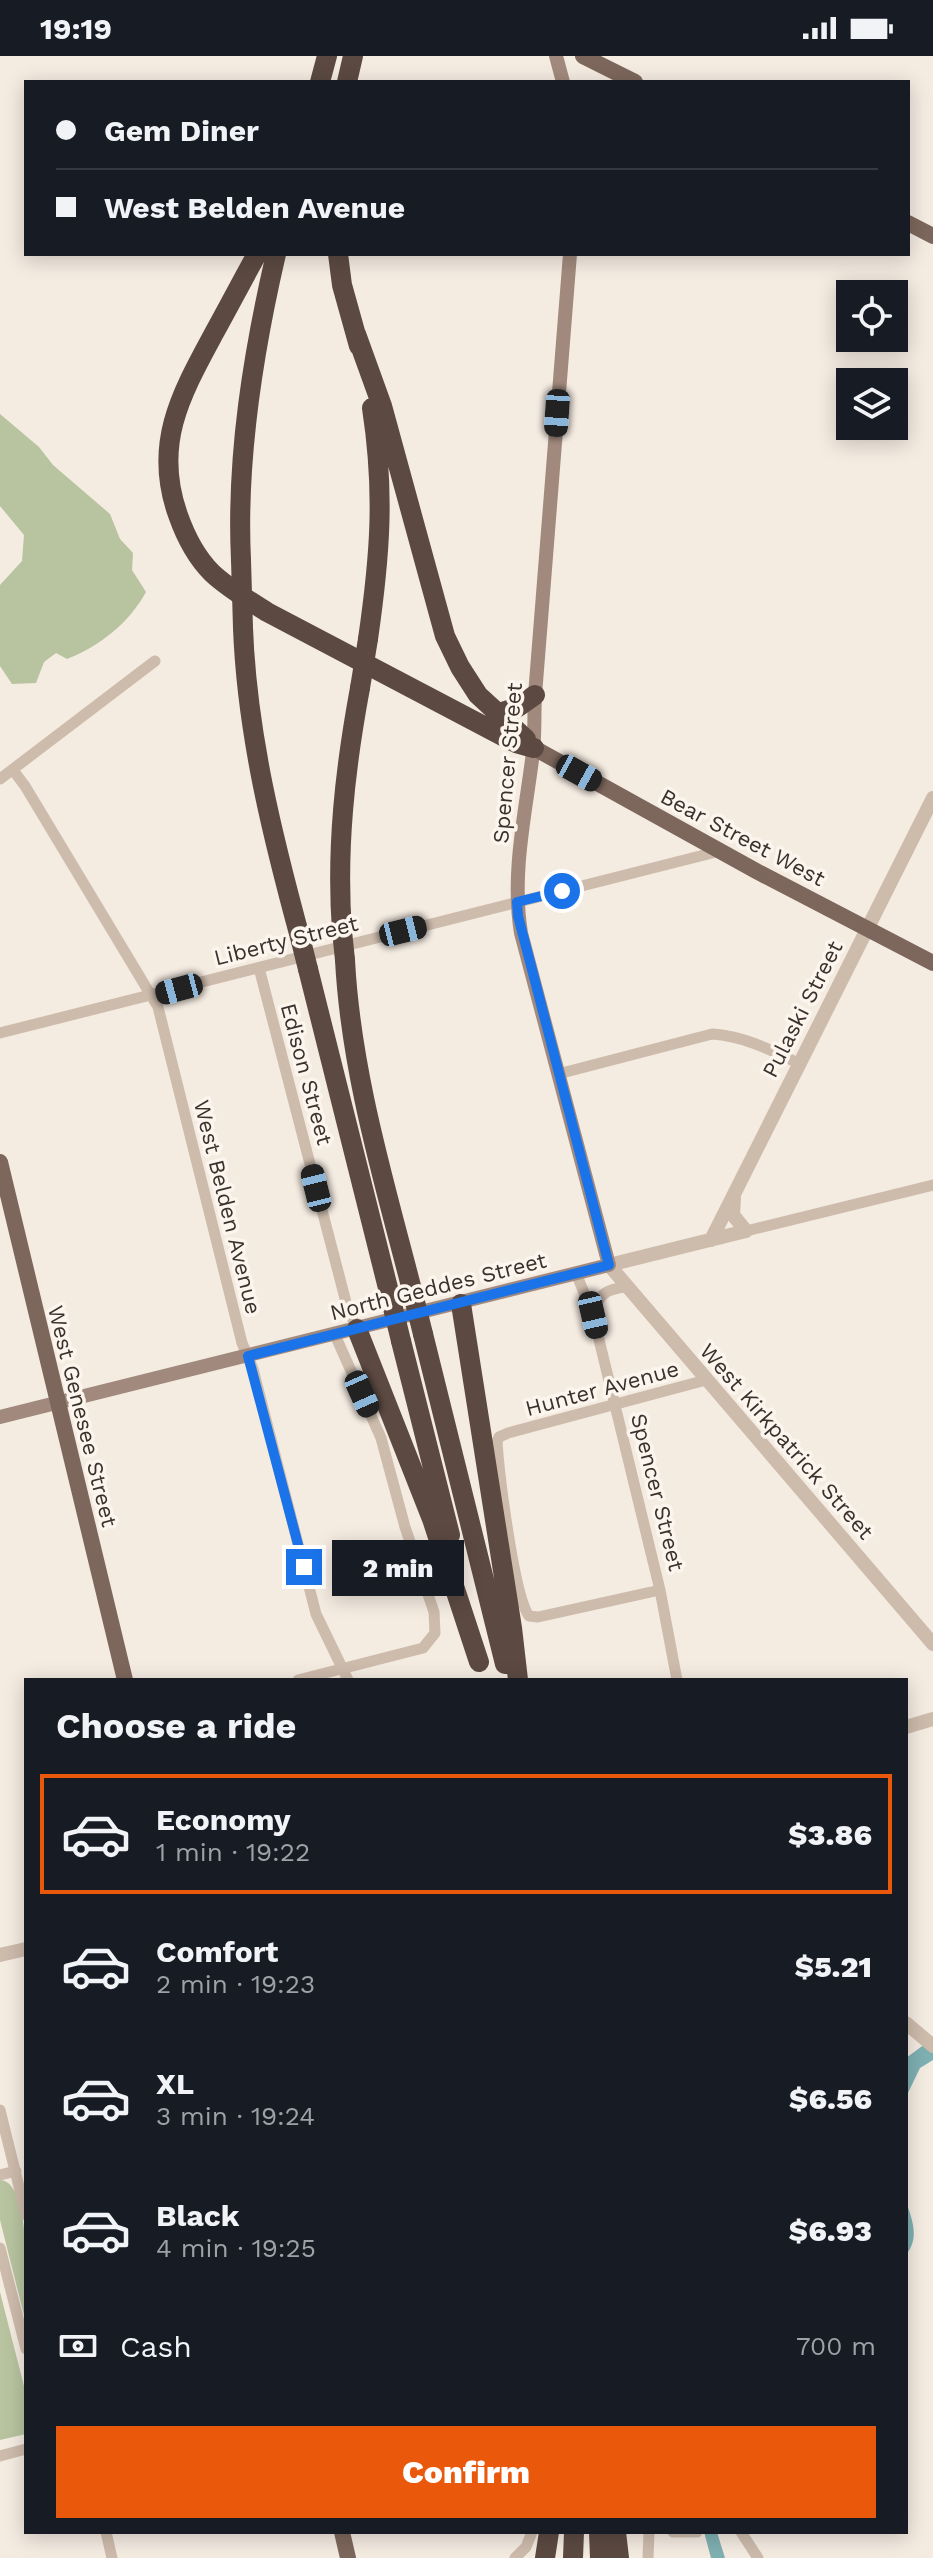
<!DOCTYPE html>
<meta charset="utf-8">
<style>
:root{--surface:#171b24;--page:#20242c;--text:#f1f3f6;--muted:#9ea1a6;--line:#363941;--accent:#ea580c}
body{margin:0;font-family:"Work Sans",sans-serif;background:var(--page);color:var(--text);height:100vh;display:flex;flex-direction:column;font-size:30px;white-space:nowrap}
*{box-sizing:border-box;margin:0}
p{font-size:26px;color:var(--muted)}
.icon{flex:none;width:44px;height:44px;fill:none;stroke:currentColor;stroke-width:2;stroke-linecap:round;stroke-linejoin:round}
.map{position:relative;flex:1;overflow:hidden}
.sheet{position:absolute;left:24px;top:1622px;width:884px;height:856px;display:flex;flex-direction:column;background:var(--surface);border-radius:0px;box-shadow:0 4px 20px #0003}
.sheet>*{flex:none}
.top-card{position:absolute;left:24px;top:24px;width:886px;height:176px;border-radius:0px;box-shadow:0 4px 20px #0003;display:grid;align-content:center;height:176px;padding:0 32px;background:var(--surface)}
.buttons{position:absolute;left:836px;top:224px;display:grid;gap:16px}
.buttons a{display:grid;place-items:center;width:72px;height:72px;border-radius:0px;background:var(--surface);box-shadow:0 4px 20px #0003;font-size:40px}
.end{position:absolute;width:36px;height:36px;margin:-18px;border:10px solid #1a73e8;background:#fff;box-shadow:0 0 0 4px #fff}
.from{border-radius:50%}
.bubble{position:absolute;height:56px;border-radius:0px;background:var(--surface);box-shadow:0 4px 20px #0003;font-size:26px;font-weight:800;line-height:56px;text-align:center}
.car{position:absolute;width:24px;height:48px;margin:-24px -12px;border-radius:10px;box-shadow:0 0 6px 2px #0007;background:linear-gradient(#222 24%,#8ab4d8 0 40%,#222 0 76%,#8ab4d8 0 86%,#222 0)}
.top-card b{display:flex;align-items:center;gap:28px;height:76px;font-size:30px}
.top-card b+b{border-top:2px solid var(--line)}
.top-card i{width:20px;height:20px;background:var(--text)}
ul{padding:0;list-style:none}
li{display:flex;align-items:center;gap:24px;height:120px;margin:0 16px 12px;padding:0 16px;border:4px solid transparent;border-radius:0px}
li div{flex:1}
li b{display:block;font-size:30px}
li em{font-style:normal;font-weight:800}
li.active{border-color:var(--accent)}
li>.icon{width:72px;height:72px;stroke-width:1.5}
h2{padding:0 32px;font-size:36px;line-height:96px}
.pay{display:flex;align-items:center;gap:20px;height:88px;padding:0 32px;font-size:30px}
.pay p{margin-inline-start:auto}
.cta{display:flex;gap:16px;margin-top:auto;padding:16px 32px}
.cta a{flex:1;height:92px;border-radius:0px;background:var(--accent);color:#fff;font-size:32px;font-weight:800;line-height:92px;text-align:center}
.status{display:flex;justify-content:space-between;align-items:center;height:56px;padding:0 40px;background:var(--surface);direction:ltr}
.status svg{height:22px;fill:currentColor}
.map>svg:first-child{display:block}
.green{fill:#b8c4a0}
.water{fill:#7fb0b2}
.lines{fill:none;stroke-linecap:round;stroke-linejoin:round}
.minor{stroke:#cdbbac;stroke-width:11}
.tertiary{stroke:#cdbbac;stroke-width:14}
.secondary{stroke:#a18a7d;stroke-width:14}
.primary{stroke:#7d675c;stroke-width:16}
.motorway{stroke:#5c4a42;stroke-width:20}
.motorway-bridge{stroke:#5c4a42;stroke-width:20}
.route{stroke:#1a73e8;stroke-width:10}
.labels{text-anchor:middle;stroke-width:7;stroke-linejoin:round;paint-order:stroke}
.street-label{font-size:22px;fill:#3b302b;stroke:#fbf5ee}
</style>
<div class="status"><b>19:19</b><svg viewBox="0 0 49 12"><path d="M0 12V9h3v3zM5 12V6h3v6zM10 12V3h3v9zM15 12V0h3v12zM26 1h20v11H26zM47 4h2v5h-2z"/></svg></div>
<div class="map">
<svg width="933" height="2502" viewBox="0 0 933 2502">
<rect width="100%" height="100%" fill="#f4ebe1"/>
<path class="green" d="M0,358L39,391L53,409L110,458L120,483L133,497L132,514L146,536C129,567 100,590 67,603L56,597L44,606L36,627L12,628L0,610V529L22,505L24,479L0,450Z
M0,2124C33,2125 26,2242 26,2267L0,2164Z
M0,2236L26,2338V2378L0,2384Z"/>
<path class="water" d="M933,1982V2004L920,2012L906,2041V2002Z
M906,2145C912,2164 920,2181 906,2199Z
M704,2476H717L725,2502H711Z"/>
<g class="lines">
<path class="minor" d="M13,714L25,730L158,951L242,1287L253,1313L316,1558L348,1624
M0,723L155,605
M259,912L347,1250L357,1273
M0,977L720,795
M558,1018L712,978C744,980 771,994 800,1008
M746,1175L933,1129
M576,1217L593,1259L660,1534L677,1624
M593,1259C598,1239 605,1233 626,1231
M660,1534L538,1561L529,1560C514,1540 499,1417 497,1386L499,1381L508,1377L706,1324
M298,1624L423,1592L435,1577L434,1556L405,1471L381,1382L335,1279
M0,2054L26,2159
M0,2119L16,2115
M0,2192L26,2293
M0,2400L26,2393
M106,2476L112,2502
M673,2476H697
M741,2476L758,2502
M515,2502L526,2491L532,2476
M648,2502L649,2476"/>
<path class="tertiary" d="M734,1142L733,1159L746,1175L609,1209L933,1588
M711,1184L933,742
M906,1671L933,1663
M0,1899L26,1893
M906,1967L933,1990"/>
<path class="secondary" d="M556,0L563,26
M0,1361L609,1209L521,877C511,817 526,755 533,696C535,677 534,658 535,639L570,198"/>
<path class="primary" d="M583,0L635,26
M908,167L933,180
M534,692L758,816L933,907
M0,1106L125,1624
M342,2476L348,2502"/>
<path class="motorway" d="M320,26L327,0
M347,26L353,0
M257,198C242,225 228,252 213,279C180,340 153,389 178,459C185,479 196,501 212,517C228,532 248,544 267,556L516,687L534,692
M338,198L342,229L359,290
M356,278L382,350L445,580L460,611L478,639L526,683
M241,504C236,402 253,297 276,198
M243,572C247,679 273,782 301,885
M368,583C380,500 385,437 372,352
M496,658L518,651L535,639
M342,875C336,793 345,713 360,632
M345,904C351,1018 385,1128 413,1238
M308,913L391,1244
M461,1248L512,1572L518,1624
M357,1273L432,1463L479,1606
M423,1278L505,1608
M401,1285L450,1479
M599,2476L600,2502
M616,2476L619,2502
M545,2502L549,2476
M573,2502L574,2476"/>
<path class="motorway-bridge" d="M241,504L243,572
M360,632L368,583
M342,875L345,904
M301,885L308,913
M413,1238L423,1278
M391,1244L401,1285"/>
</g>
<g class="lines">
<path class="route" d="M304,1511L248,1300L609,1209L518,860L517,846L562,835"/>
</g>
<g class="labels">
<g class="street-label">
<text transform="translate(507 707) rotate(-85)" y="8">Spencer Street</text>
<text transform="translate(743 781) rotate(28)" y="8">Bear Street West</text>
<text transform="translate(286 884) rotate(-14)" y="8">Liberty Street</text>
<text transform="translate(802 953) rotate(-63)" y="8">Pulaski Street</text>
<text transform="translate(307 1018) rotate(75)" y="8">Edison Street</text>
<text transform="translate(228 1151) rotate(76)" y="8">West Belden Avenue</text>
<text transform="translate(438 1230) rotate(-14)" y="8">North Geddes Street</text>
<text transform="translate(602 1332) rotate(-15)" y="8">Hunter Avenue</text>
<text transform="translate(83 1360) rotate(76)" y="8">West Genesee Street</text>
<text transform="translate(787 1385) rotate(49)" y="8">West Kirkpatrick Street</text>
<text transform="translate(658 1436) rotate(76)" y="8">Spencer Street</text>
</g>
</g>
</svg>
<div class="buttons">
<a><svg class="icon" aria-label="locate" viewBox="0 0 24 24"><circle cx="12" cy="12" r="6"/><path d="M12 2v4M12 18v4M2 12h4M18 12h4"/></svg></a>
<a><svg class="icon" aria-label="layers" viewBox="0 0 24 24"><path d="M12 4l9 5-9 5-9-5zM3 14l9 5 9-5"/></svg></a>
</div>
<i class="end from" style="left:562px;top:835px"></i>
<i class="end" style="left:304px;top:1511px"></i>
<div class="bubble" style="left:332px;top:1484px;width:132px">2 min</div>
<i class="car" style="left:557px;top:357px;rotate:184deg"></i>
<i class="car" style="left:579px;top:717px;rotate:119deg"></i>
<i class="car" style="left:403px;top:875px;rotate:76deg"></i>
<i class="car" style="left:179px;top:933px;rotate:255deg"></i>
<i class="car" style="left:316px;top:1132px;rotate:346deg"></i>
<i class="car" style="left:593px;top:1259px;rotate:167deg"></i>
<i class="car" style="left:362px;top:1338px;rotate:156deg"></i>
<div class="top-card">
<b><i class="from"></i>Gem Diner</b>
<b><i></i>West Belden Avenue</b>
</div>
<section class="sheet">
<h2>Choose a ride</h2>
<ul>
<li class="active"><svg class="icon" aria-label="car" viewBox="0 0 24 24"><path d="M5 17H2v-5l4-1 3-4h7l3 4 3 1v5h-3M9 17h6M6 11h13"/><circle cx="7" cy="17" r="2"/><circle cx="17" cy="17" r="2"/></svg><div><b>Economy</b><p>1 min · 19:22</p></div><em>$3.86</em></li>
<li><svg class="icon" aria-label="car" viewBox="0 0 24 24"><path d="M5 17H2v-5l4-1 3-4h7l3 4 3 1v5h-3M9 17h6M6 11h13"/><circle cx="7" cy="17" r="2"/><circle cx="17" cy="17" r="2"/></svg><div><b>Comfort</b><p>2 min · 19:23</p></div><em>$5.21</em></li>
<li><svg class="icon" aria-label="car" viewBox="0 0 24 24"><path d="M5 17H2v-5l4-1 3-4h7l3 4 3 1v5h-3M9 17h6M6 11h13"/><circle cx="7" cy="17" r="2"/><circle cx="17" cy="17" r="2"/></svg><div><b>XL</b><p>3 min · 19:24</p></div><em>$6.56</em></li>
<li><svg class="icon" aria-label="car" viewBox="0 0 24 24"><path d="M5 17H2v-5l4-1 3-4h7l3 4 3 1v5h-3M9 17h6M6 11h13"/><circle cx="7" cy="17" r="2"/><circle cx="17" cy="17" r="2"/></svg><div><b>Black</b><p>4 min · 19:25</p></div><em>$6.93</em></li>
</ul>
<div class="pay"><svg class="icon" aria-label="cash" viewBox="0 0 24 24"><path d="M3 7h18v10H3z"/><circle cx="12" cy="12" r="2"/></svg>Cash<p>700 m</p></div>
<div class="cta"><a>Confirm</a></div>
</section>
</div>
